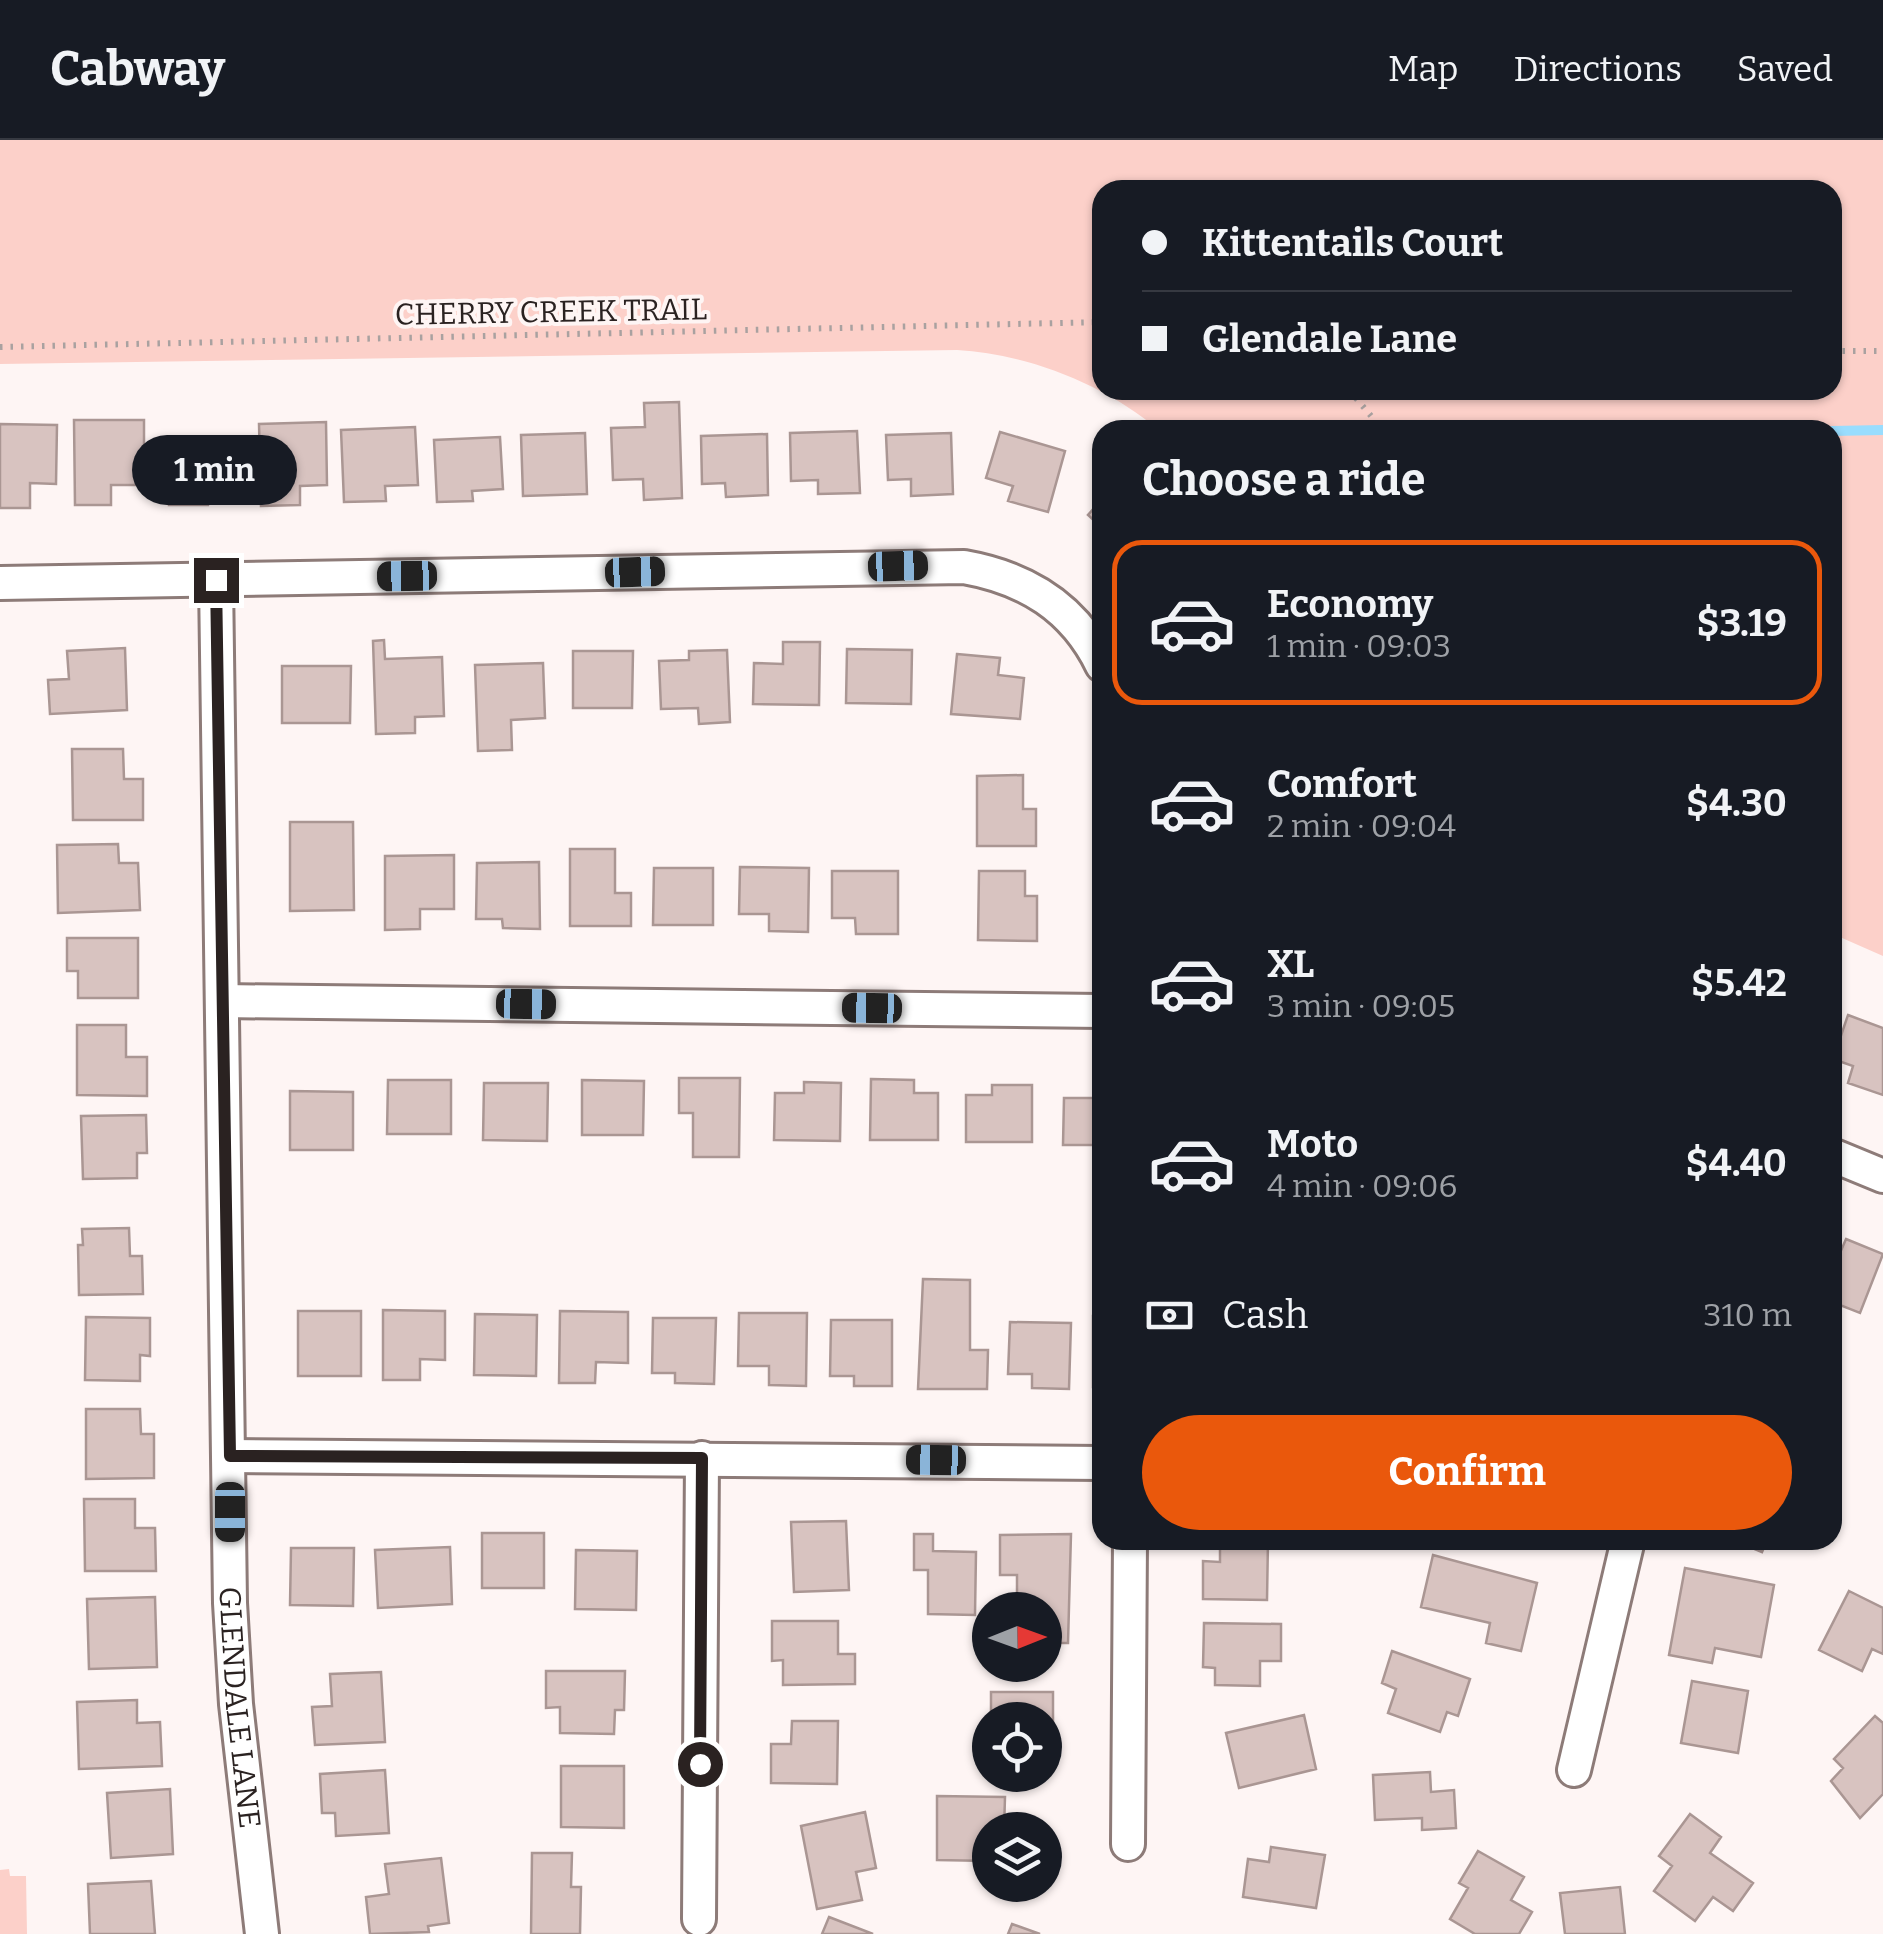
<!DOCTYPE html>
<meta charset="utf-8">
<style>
:root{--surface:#171b24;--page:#242831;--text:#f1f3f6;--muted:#9ea1a6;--line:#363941;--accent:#ea580c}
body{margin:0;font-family:Bitter,serif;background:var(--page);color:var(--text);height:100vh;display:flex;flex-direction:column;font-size:38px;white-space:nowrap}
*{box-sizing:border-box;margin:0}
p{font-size:32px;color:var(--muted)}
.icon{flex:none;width:55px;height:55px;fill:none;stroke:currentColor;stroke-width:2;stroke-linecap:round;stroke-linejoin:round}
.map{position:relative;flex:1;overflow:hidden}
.details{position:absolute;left:1092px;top:280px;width:750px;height:1130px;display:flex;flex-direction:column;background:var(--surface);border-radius:30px;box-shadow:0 2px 8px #0004}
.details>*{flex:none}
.top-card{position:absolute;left:1092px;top:40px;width:750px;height:220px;border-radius:30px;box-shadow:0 2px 8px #0004;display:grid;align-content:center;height:220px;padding:0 50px;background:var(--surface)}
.needle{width:65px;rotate:89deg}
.buttons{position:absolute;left:972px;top:1452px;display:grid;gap:20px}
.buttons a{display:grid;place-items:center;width:90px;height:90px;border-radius:50%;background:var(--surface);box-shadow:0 2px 8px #0004;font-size:50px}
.end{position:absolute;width:45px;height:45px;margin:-22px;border:12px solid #2a2221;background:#fff;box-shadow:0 0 0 5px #fff}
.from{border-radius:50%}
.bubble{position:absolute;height:70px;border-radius:35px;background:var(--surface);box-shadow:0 2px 8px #0004;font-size:32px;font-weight:700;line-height:70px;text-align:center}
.car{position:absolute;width:30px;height:60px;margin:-30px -15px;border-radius:12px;box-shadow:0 0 8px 2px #0007;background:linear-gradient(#222 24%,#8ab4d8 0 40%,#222 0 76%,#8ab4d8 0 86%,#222 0)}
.top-card b{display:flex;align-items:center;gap:35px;height:95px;font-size:38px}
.top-card b+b{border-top:2px solid var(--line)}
.top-card i{width:25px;height:25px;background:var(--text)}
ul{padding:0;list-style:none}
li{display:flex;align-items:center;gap:30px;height:165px;margin:0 20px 15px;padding:0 30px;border:5px solid transparent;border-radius:30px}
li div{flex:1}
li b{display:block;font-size:38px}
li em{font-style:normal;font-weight:700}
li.on{border-color:var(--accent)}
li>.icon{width:90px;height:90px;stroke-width:1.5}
h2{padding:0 50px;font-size:45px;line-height:120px}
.pay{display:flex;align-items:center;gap:25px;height:110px;padding:0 50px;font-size:38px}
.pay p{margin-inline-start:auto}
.primary-button{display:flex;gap:20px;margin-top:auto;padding:20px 50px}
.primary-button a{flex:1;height:115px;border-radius:60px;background:var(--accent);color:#fff;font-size:40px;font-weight:700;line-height:115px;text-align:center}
header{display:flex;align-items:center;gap:60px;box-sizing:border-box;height:140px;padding:0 50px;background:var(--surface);border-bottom:2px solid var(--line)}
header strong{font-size:48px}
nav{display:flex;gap:55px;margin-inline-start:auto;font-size:35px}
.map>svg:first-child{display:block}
.green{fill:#fcd0c9;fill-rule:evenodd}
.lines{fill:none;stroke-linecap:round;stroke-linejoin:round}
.stream{stroke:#99ddfe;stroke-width:10}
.building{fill:#d8c3c0;stroke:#aa9693;stroke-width:2.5}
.minor-casing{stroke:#8d7b78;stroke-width:38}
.path{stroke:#a9a1a0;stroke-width:6;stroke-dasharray:2.5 8;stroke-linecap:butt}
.minor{stroke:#fff;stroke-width:32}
.route{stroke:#2a2221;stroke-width:12}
.labels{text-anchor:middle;stroke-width:8;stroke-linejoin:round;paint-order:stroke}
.street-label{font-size:30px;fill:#2a2221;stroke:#fef5f4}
</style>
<header>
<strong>Cabway</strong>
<nav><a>Map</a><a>Directions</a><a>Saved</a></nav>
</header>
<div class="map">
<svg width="1883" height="1794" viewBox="0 0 1883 1794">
<rect width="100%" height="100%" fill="#fef5f4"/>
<path class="green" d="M0,0H1883V816L1833,794L1832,290H1159C1104,244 1028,214 957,210L0,224ZM1102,50H1832V250H1102Z
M9,1729L10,1736H26L27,1794H0V1730Z"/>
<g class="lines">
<path class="stream" d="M1521,290L1601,285L1691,290
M1832,291L1883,290"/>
</g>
<path class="building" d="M679,262L682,358L644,360L643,339L613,340L611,288L645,287L644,263Z
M74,280H144V345H111V365H75Z
M326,282L327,345L300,346V365L261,366L259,284Z
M0,284L57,285L56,344L30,343V368H0Z
M415,287L418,345L385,346L386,361L344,362L341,290Z
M857,291L860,353L818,354V340L791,341L790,293Z
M1000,292L1065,311L1048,372L1008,361L1013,346L986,338Z
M585,293L587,354L523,356L521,295Z
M951,293L953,354L911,356V339L888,340L886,295Z
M767,294L768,355L726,357L725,343L702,344L701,296Z
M500,297L503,349L472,351L473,361L437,362L434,300Z
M170,299H232V357H209L208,365H169Z
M1102,359V388L1088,375Z
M384,500L385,519L442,517L444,576L415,577V593L376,594L373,501Z
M783,502H820L819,565L753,564L754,523L783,524Z
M125,508L127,570L50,574L48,540L69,539L67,511Z
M847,509L912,510L911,564L846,563Z
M727,510L730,582L699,584L698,568L661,569L659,521L689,520V511Z
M573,511H633L632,568H573Z
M957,514L1000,518L998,535L1024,538L1020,579L951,574Z
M543,523L545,578L511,580L512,610L478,611L475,525Z
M282,526H351L350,583H282Z
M72,609H123L124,639H143V680H73Z
M1023,635V669H1036V706H977V636Z
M290,682H353L354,770L290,771Z
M118,704L119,723H138L140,770L58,773L57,705Z
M570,709H615V753H631V786H570Z
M454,715V769H420V789L385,790V716Z
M539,722L540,789L503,788L502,779H476L477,723Z
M740,727L809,728L808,792L769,791V774H739Z
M654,728H713V785H653Z
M832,731H898V794H856L855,778H832Z
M979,731H1025V756H1037V801L978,800Z
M67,798H138V858H78V831H67Z
M1848,875L1883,888V955L1848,943L1853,926L1833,919Z
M77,885H126V917H147V956L77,955Z
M679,938H740L739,1017H693V973H679Z
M871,939L914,940V953H938V1000H870Z
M388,940H451V994H387Z
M582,940L644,941L643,995H582Z
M804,942L841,943L840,1001L774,1000L775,953H804Z
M484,943H548L547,1001L483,1000Z
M992,945H1032V1002H966V955H992Z
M1094,948L1102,949V1005H1063L1064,958H1094Z
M290,951L353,952V1010H290Z
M146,975L147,1013H137V1038L83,1039L81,976Z
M129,1088L130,1116H142L143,1154L79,1155L78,1105H83L82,1089Z
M1846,1099L1883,1114L1860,1173L1832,1162V1110L1840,1113Z
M923,1139L970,1140V1210H988L987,1249H918Z
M383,1170L445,1171V1220L420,1219V1240H383Z
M298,1171H361V1236H298Z
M560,1171L628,1172V1223L596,1222L595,1243H559Z
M739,1173H807L806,1246L769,1245V1226H738Z
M475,1174L537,1175L536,1236L474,1235Z
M1093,1176H1102V1247H1093Z
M86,1177L150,1178V1216L140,1215V1241L85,1240Z
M653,1178H716L714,1244L675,1243V1233H652Z
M831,1180H892V1246H854V1236H830Z
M1010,1182L1071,1183L1069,1249L1032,1248V1234H1008Z
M86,1269H140L141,1294H154V1338L86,1339Z
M84,1359H135V1388H155L156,1431H85Z
M846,1381L849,1450L794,1452L791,1382Z
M482,1393H544V1448H482Z
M914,1394H933V1411L976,1412L975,1475L928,1474V1430H914Z
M1071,1394L1068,1503H1045V1470H1017V1435H1000V1395Z
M1220,1400H1268L1267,1460L1203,1459V1421L1220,1422Z
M1733,1400H1767L1762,1412Z
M450,1407L452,1464L378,1468L375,1410Z
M291,1408H354L353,1466L290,1465Z
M576,1410L637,1411L636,1470L575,1469Z
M1433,1415L1537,1443L1521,1511L1486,1503L1490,1483L1421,1467Z
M1685,1428L1774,1445L1761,1517L1715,1508L1712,1523L1669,1515Z
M1849,1451L1883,1468V1514L1872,1509L1862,1531L1819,1510Z
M155,1457L157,1527L89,1529L87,1459Z
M772,1481H838V1514H855V1544L783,1545V1520L772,1521Z
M1204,1483L1281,1484V1521H1260V1546L1215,1545V1528L1203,1527Z
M1392,1511L1470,1539L1458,1576L1447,1572L1440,1592L1388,1573L1396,1549L1382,1543Z
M546,1531H625L624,1570H615L614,1594L560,1593V1567L546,1568Z
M381,1532L385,1602L315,1605L312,1567L332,1566L330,1534Z
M1692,1541L1748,1551L1738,1613L1681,1603Z
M991,1552H1053V1589H1045V1580H991Z
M137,1560V1583L160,1582L162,1626L79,1629L77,1562Z
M1304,1575L1316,1629L1239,1648L1226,1593Z
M1875,1576L1883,1583V1654L1860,1678L1831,1641L1843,1628L1834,1619Z
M792,1581H838L837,1644L771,1643V1604H791Z
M561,1626H624V1688L561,1687Z
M385,1630L389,1693L336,1696L335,1673H322L320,1634Z
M1430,1632L1431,1652L1454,1650L1456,1688L1422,1690V1678L1375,1680L1373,1635Z
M170,1649L173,1714L111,1718L107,1653Z
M937,1656L1005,1657L1004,1690H990V1721L937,1720Z
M865,1672L876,1728L856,1732L862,1760L817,1769L801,1686Z
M1690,1674L1721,1697L1710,1713L1753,1743L1733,1771L1713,1757L1695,1781L1654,1751L1672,1726L1659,1716Z
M1271,1707L1325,1715L1316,1768L1243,1757L1248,1719L1269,1722Z
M1478,1711L1524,1737L1511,1760L1532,1772L1519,1794H1475L1450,1779L1468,1748L1459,1743Z
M532,1713H572L571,1747H581L580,1794H531Z
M441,1718L449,1783L428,1786L429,1792L370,1794L366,1757L389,1754L385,1724Z
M151,1741L155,1794H90L88,1744Z
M1620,1747L1625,1794H1565L1560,1753Z
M829,1777L873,1794H822Z
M1012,1784L1040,1794H1008Z"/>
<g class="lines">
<g class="minor-casing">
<g id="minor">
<path id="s1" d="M216,440L230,1463L236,1564L262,1794"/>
<path d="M0,443L964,427C1026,438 1074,467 1102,525"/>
<path d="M222,861L1102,871"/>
<path d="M1832,1015L1883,1036"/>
<path d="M229,1316L1102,1323"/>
<path d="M1574,1630L1628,1400"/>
<path d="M1128,1704L1130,1400"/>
<path d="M699,1779L702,1318"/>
</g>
</g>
<path class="path" d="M0,207L1102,182
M1832,211H1883
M1349,250L1383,290"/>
<use href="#minor" class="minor"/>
</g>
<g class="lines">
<path class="route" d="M216,440L230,1316L702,1318L700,1624"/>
</g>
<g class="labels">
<g class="street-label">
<text transform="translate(551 172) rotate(-1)" y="10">CHERRY CREEK TRAIL</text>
<text dy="10" stroke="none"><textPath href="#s1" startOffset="1128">GLENDALE LANE</textPath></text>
</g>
</g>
</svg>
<div class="buttons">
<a><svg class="needle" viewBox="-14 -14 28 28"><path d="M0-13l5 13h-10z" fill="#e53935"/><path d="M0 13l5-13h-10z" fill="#9ea1a6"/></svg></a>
<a><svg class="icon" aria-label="locate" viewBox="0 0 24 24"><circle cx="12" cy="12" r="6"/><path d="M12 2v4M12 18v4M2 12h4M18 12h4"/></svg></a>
<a><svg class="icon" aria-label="layers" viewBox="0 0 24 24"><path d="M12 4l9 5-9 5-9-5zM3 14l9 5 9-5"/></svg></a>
</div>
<i class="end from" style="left:700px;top:1624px"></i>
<i class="end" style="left:216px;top:440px"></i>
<div class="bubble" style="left:132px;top:295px;width:165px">1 min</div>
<i class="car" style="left:898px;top:426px;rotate:88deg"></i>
<i class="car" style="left:635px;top:432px;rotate:88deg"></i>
<i class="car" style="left:407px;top:436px;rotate:269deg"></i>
<i class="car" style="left:526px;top:864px;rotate:91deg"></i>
<i class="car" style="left:872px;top:868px;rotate:271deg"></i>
<i class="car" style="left:936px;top:1320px;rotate:271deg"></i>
<i class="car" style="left:230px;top:1372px;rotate:180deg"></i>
<div class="top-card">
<b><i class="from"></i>Kittentails Court</b>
<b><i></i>Glendale Lane</b>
</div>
<section class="details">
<h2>Choose a ride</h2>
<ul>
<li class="on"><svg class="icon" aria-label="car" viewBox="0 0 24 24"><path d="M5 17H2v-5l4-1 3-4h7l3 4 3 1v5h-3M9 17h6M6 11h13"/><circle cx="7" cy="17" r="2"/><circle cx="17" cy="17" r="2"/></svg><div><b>Economy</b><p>1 min · 09:03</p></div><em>$3.19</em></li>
<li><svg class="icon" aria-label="car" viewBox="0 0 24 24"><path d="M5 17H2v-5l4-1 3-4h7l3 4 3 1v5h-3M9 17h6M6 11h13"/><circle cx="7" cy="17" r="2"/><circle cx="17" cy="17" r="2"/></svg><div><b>Comfort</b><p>2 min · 09:04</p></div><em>$4.30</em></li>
<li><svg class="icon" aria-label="car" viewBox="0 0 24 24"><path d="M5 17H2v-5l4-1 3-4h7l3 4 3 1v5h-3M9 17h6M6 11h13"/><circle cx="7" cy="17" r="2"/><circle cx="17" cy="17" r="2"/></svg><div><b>XL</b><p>3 min · 09:05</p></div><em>$5.42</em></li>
<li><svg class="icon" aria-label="car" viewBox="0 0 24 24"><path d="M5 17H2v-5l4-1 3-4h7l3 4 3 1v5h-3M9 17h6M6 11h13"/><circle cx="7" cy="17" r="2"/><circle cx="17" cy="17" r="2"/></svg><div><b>Moto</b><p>4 min · 09:06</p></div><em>$4.40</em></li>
</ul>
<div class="pay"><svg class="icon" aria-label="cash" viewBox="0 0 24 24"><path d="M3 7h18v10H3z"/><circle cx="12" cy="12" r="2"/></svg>Cash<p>310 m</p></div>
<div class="primary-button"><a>Confirm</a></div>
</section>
</div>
